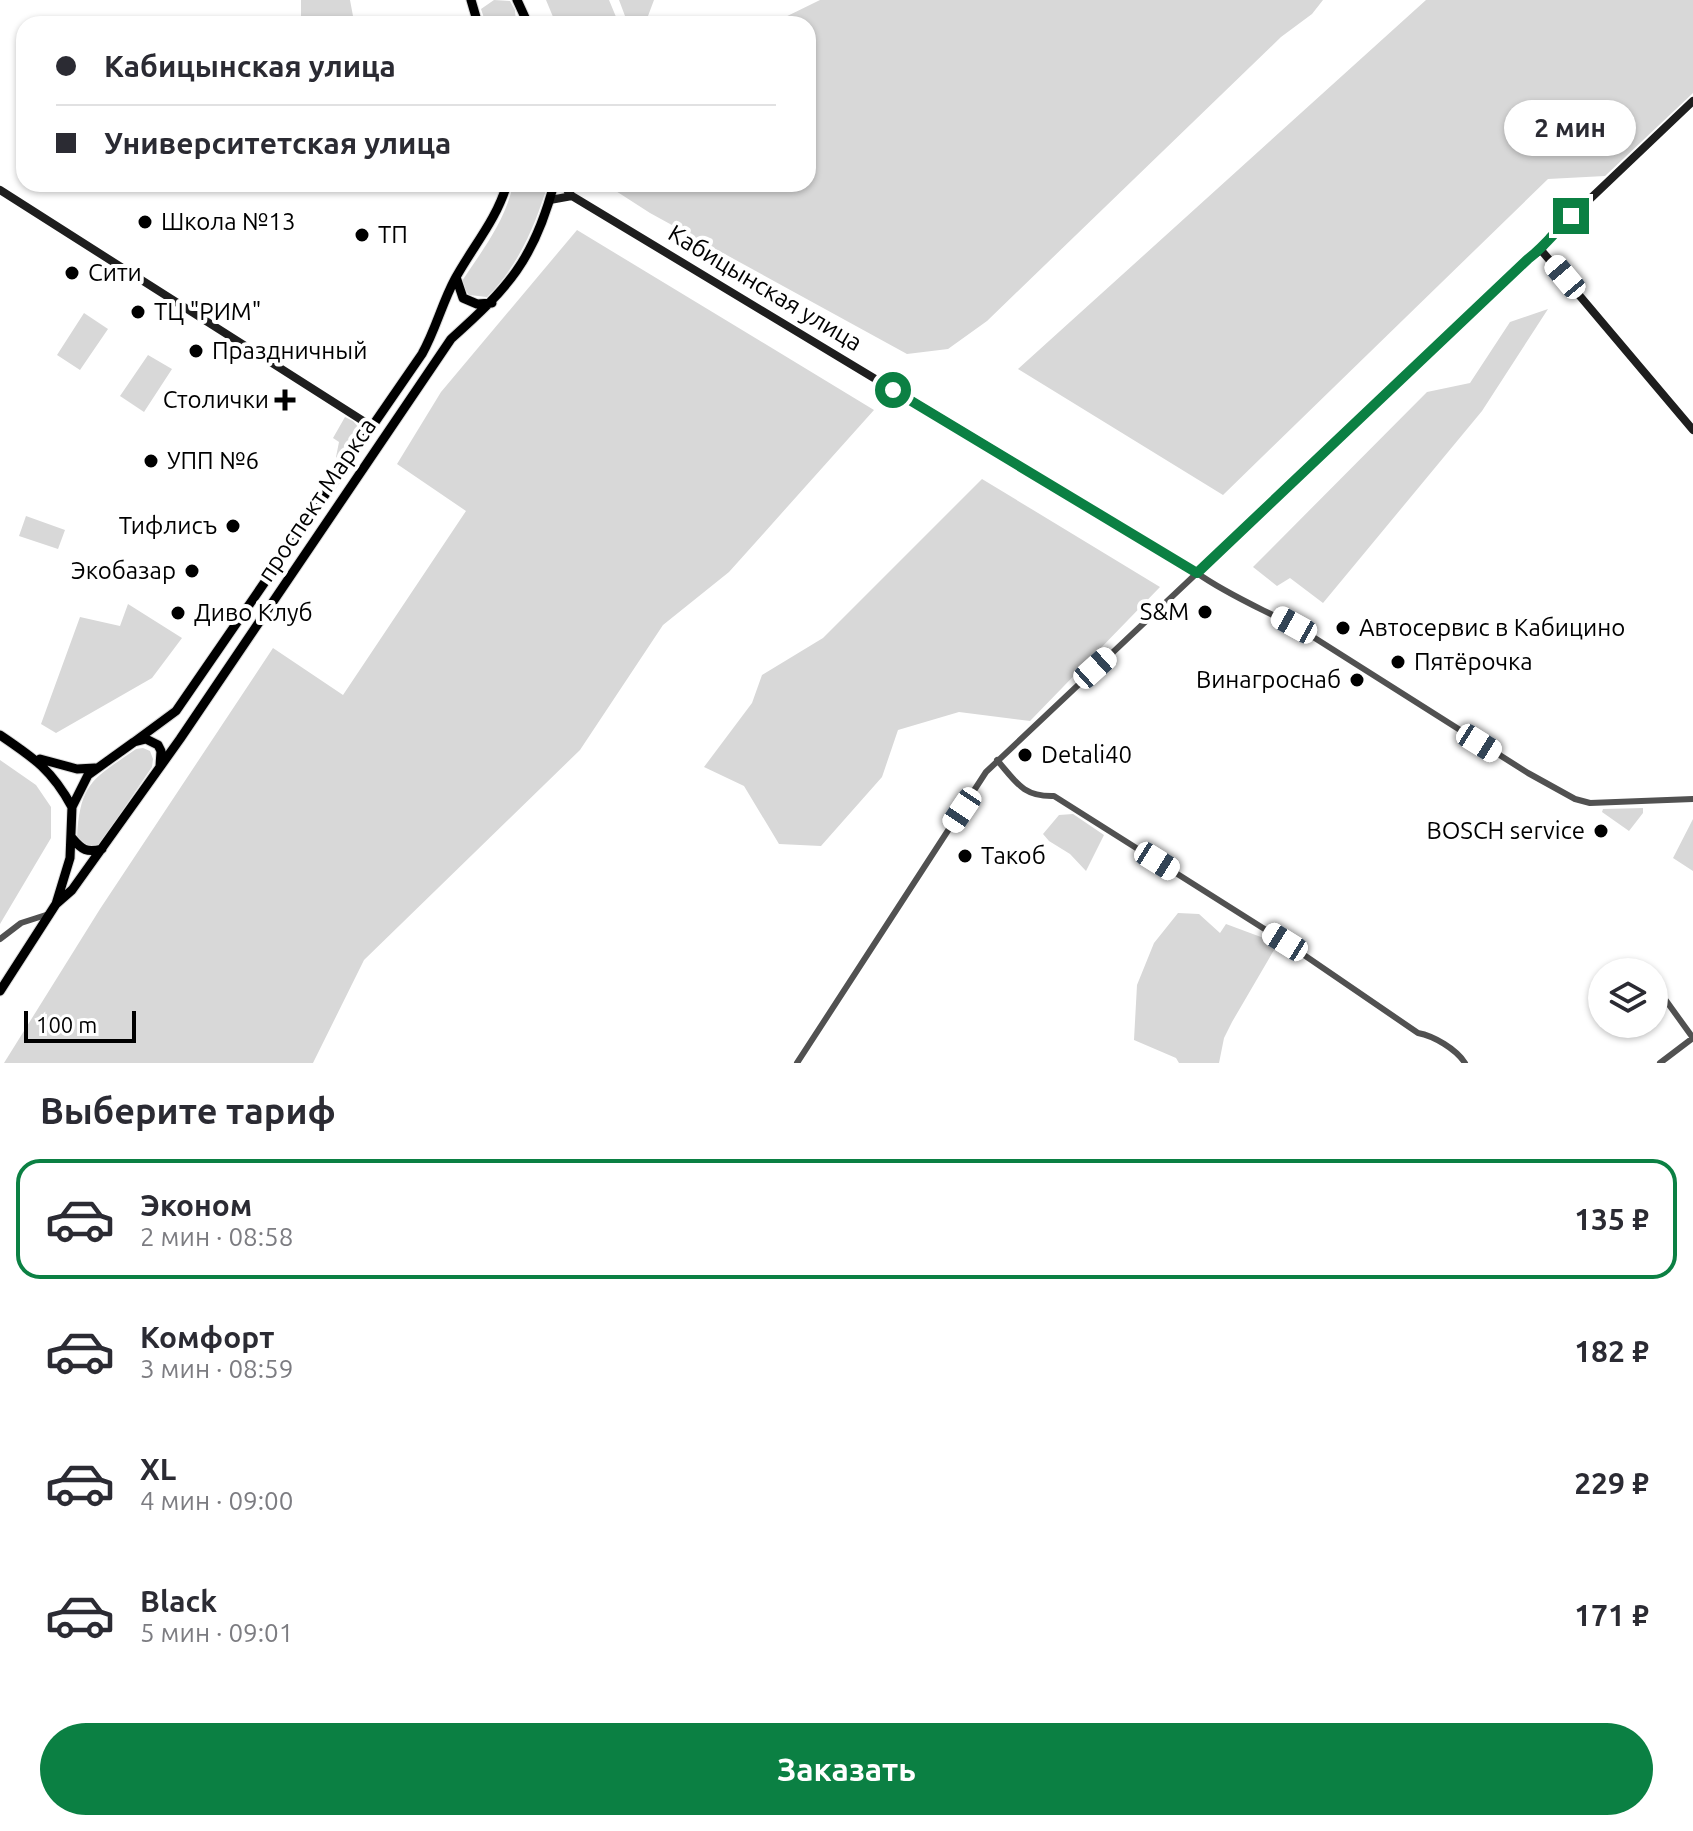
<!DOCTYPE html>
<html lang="ru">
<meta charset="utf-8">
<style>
:root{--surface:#fff;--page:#f2f2f3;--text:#2b2b33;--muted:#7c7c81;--line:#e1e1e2;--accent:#0b8043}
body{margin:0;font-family:Ubuntu,sans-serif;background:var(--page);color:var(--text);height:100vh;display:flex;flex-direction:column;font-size:30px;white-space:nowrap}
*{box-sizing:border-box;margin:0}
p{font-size:26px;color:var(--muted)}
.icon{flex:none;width:44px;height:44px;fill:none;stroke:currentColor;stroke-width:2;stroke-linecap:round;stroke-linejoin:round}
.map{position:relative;height:1063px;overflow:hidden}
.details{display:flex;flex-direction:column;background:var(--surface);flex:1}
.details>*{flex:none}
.banner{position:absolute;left:16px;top:16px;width:800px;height:176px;border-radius:24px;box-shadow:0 2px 6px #0004;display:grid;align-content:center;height:176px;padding:0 40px;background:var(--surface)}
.fabs{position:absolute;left:1588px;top:958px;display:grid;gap:16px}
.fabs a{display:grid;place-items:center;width:80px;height:80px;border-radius:50%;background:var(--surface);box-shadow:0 2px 6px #0004;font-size:40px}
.scale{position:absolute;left:24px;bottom:20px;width:112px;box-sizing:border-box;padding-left:8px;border:4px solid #000;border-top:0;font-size:22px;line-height:28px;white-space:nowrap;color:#000;-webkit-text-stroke:6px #fff;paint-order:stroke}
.end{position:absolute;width:36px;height:36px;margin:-18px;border:10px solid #0b8043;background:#fff;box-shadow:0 0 0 4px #fff}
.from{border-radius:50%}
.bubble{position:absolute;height:56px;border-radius:28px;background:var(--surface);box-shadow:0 2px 6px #0004;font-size:26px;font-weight:600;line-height:56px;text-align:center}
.car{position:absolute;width:24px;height:48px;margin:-24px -12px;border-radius:10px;box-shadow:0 0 6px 2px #0007;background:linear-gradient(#fff 24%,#345 0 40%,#fff 0 76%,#345 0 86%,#fff 0)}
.banner b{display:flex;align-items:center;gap:28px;height:76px;font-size:30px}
.banner b+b{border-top:2px solid var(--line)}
.banner i{width:20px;height:20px;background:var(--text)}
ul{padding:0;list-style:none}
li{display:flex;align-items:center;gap:24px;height:120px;margin:0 16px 12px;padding:0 24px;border:4px solid transparent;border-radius:24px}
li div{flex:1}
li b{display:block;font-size:30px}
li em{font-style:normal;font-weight:600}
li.current{border-color:var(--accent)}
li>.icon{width:72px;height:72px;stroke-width:1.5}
h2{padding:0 40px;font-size:36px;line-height:96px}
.cta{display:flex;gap:16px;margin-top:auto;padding:16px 40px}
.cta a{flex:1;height:92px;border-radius:48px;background:var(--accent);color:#fff;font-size:32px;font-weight:600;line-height:92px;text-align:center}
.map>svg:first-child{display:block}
.green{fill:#d8d8d8}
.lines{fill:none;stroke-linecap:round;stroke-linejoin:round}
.primary-casing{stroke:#dbdbdb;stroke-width:11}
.street{stroke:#515151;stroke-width:6}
.secondary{stroke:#1e1e1e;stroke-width:8}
.primary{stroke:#000;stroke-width:9}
.route{stroke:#0b8043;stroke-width:10}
.poi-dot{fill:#000;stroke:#fff;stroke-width:3}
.labels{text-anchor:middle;stroke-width:8;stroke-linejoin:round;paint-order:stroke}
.poi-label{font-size:24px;fill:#000;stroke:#fff;text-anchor:start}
.street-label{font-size:24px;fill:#000;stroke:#fff}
</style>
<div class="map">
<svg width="1693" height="1063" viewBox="0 0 1693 1063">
<rect width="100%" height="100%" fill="#fff"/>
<path class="green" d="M301,0H350L353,16C340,26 329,26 315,18L311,24H301Z
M494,0L510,1L515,10L516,24H486L481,9Z
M546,0H609L619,24H556Z
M619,0H654L645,24H628Z
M820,0H1323L1312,14L1281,37L987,321L948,349L907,354L650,213L605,184H808V24H771Z
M1426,0H1693V93L1605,176L1548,179L1223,495L1018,369Z
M513,184H548C535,226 519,265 487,297L469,295L463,287L462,281C482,251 506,220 513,184Z
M577,230L874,410L729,572L663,625L580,750L364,960L313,1063H4L100,909L273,648L343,695L466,511L397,464L441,392Z
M1548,309L1482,411L1323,603L1290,578L1277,586L1253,567L1427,392L1470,383L1510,322Z
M84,313L108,329L80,370L57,355Z
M148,355L172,369L144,412L120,396Z
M345,417L353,421L360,429L339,459L336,457L339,442L333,438Z
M982,479L1160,587L1030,721L959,712L898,730L882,777L821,846L779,844L744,786L704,767L752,703L762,675L823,638Z
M26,516L65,530L58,549L19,536Z
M128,604L182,638L152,678L56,733L41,724L80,617L120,626Z
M143,748L150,751L153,759L152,767L99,845L85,847L77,838C80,782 93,779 136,749Z
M0,760L36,785L51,807V838L0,924Z
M1643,808V813L1629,831L1602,812L1603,809Z
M1073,814L1104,835L1086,871L1070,854L1049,841L1043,834L1059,815Z
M1693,819V871L1673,858Z
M1178,913L1199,914L1220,933L1226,924L1269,940L1274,950L1232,1022L1224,1038L1219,1063H1179L1176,1058L1134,1040L1137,985L1154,943Z"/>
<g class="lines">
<g class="primary-casing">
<path id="primary" d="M471,0L478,24
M517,0L528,24
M456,277L463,298L477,304L492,303
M0,735C34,758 52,770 72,807
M134,742L176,711L422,354C436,329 442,303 455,279C473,246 496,221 507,184
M40,759L77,769L95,768
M72,838C82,850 87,853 102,849
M56,904L72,890L180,739L451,339C508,288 534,260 554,184
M0,991L56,904L70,858L72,807L88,775L134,742L146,739L158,745L161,751L160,766"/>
</g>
<path class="street" d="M997,760C1016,782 1023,797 1054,796L1285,942L1418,1033C1434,1036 1456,1049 1465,1063
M0,939L21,923L49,914
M1662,995L1693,1038
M797,1063L986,772L1197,573C1232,598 1273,613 1310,635L1528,773L1575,799L1590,803L1693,799
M1660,1063L1693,1038"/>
<path class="secondary" d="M562,184L572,196L1197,573L1528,259L1541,250L1550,237L1693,101
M0,190L371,426
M550,200L572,196
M1541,250L1693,430"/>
<use href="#primary" class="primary"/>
</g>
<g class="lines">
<path class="route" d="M893,390L1197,573L1528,259C1544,247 1556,231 1571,216"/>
</g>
<g class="poi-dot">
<circle cx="145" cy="222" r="8"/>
<circle cx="362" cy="235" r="8"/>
<circle cx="72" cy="273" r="8"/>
<circle cx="138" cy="312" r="8"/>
<circle cx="196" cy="351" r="8"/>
<path d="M281 388h8v8h8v8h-8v8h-8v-8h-8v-8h8z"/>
<circle cx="151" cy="461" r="8"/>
<circle cx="233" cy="526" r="8"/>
<circle cx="192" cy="571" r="8"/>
<circle cx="1205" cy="612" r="8"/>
<circle cx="178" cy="613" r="8"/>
<circle cx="1343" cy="628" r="8"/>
<circle cx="1398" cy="662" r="8"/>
<circle cx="1357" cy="680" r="8"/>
<circle cx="1025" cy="755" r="8"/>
<circle cx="1601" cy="831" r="8"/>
<circle cx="965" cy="856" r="8"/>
</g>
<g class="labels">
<g class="poi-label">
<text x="161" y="230">Школа №13</text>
<text x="378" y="243">ТП</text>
<text x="88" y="281">Сити</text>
<text x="154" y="320">ТЦ "РИМ"</text>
<text x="212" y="359">Праздничный</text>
<text x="269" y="408" text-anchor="end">Столички</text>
<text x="167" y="469">УПП №6</text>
<text x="217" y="534" text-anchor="end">Тифлисъ</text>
<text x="176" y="579" text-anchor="end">Экобазар</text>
<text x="1189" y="620" text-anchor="end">S&amp;M</text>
<text x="194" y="621">Диво Клуб</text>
<text x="1359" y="636">Автосервис в Кабицино</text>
<text x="1414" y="670">Пятёрочка</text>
<text x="1341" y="688" text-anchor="end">Винагроснаб</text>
<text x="1041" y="763">Detali40</text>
<text x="1585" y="839" text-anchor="end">BOSCH service</text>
<text x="981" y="864">Такоб</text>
</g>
<g class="street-label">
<text transform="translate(765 288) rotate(31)" y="8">Кабицынская улица</text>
<text transform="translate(317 500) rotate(-56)" y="8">проспект Маркса</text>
</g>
</g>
</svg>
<div class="fabs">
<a><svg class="icon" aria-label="layers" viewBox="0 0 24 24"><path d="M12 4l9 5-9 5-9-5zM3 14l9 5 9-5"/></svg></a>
</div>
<div class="scale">100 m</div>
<i class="end from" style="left:893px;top:390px"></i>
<i class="end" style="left:1571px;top:216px"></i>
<div class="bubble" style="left:1504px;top:100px;width:132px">2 мин</div>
<i class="car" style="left:1565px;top:277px;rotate:320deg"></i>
<i class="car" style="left:1294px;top:625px;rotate:299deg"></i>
<i class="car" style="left:1095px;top:668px;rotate:48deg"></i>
<i class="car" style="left:1479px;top:743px;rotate:122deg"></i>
<i class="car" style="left:962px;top:810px;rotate:214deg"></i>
<i class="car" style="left:1157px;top:861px;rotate:122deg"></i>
<i class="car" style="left:1285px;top:942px;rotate:302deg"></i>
<div class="banner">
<b><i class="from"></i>Кабицынская улица</b>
<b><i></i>Университетская улица</b>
</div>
</div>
<section class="details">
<h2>Выберите тариф</h2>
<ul>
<li class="current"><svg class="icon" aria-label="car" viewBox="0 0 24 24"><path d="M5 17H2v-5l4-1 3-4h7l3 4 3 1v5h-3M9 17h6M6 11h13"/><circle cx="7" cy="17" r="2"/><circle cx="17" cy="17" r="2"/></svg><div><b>Эконом</b><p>2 мин · 08:58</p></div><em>135 ₽</em></li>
<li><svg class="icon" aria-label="car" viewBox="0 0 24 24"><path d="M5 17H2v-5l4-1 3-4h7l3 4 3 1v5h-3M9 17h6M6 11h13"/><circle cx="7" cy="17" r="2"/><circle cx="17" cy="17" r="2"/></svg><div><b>Комфорт</b><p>3 мин · 08:59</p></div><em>182 ₽</em></li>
<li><svg class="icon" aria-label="car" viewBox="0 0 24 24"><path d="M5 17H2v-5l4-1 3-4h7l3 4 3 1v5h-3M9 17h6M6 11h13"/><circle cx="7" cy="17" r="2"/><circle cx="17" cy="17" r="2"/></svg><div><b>XL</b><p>4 мин · 09:00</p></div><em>229 ₽</em></li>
<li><svg class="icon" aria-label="car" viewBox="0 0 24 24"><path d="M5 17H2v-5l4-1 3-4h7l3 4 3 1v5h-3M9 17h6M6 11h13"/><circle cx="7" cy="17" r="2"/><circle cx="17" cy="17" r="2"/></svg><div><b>Black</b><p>5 мин · 09:01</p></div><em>171 ₽</em></li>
</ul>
<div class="cta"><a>Заказать</a></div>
</section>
